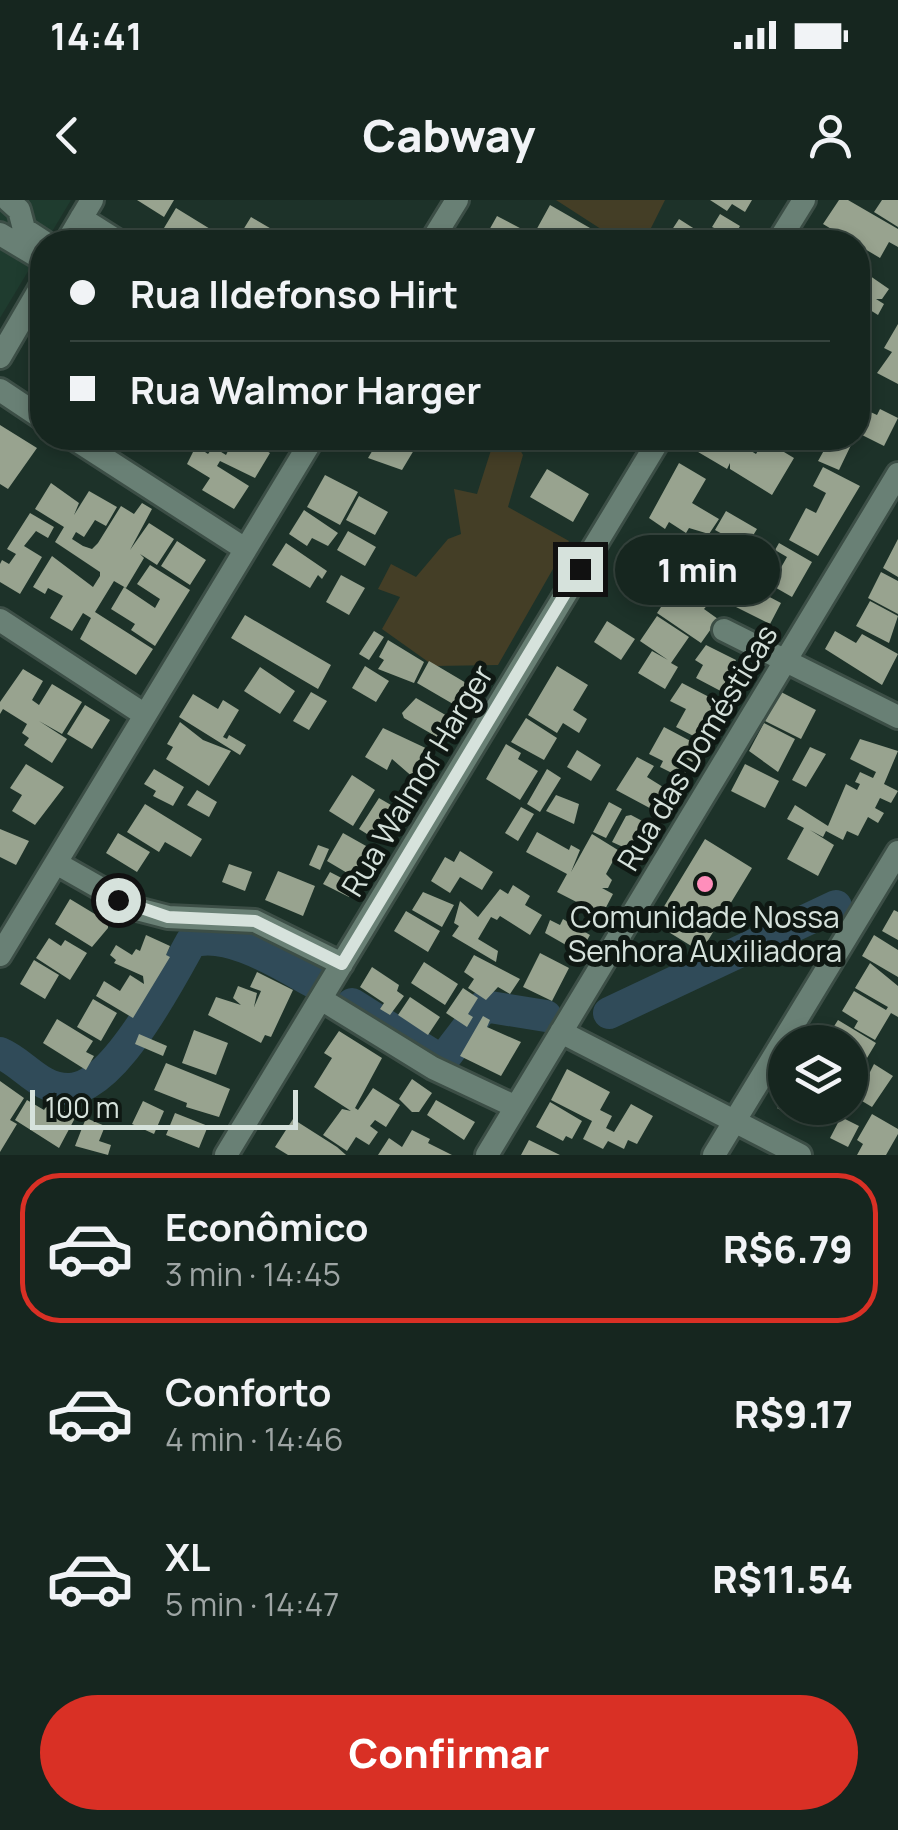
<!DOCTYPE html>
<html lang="pt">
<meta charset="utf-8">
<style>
:root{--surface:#16261f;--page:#1f2e28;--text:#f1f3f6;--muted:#9ea5a4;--line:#35433d;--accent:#d93025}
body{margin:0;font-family:Manrope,sans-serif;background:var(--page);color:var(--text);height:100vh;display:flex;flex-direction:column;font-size:38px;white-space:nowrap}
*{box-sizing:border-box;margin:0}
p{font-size:32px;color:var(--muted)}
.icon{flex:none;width:55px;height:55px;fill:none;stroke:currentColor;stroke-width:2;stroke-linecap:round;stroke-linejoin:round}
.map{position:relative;height:955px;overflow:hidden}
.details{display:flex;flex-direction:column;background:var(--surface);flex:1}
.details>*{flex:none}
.banner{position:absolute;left:30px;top:30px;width:840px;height:220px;border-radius:40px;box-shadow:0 5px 15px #0003,0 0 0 2px var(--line);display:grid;align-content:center;height:220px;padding:0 40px;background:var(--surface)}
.buttons{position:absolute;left:768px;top:825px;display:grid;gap:20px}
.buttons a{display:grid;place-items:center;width:100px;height:100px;border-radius:50%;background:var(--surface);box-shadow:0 5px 15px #0003,0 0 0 2px var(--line);font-size:50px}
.scale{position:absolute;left:30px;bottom:25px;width:268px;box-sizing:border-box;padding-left:10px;border:5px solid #d6e2dc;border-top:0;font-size:28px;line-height:35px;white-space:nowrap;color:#d6e2dc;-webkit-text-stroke:8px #0f1813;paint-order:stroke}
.end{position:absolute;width:45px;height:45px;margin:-22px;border:12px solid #d6e2dc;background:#111;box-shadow:0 0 0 5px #111}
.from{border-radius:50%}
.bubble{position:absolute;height:70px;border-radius:35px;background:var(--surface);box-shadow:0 5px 15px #0003,0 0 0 2px var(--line);font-size:32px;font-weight:800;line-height:70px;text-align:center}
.banner b{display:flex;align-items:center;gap:35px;height:95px;font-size:38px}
.banner b+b{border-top:2px solid var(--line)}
.banner i{width:25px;height:25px;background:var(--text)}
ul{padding:18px 0 0;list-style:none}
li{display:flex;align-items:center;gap:30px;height:150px;margin:0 20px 15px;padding:0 20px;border:5px solid transparent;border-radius:40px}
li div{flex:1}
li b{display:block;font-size:38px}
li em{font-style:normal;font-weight:800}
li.current{border-color:var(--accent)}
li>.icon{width:90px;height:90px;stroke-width:1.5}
.cta{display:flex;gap:20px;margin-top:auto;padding:20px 40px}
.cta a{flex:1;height:115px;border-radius:60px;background:var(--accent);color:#fff;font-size:40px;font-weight:800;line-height:115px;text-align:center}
.status{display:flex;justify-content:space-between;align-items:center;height:70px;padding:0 50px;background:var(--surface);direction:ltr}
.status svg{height:28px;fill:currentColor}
header{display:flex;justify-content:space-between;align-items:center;height:130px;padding:0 40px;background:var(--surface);font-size:45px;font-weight:800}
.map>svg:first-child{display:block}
.built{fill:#1f3c2f}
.green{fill:#443e26}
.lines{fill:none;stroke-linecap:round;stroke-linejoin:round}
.river{stroke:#304b59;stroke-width:32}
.building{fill:#98a38f}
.minor-casing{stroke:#3c4e46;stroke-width:28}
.minor{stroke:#698075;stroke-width:22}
.route{stroke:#d6e2dc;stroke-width:12}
.poi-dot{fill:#ff8ebb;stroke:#0f1813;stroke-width:4}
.labels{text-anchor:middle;stroke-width:10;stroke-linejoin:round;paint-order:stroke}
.street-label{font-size:30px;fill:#d6e2dc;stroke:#0f1813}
.poi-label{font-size:30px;fill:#d6e2dc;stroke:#0f1813}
</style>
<div class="status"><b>14:41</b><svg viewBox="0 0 49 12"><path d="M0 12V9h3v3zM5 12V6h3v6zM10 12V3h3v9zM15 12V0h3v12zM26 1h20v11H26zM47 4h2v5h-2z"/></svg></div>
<header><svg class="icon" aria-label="back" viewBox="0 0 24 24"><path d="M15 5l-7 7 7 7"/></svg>Cabway<svg class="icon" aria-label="person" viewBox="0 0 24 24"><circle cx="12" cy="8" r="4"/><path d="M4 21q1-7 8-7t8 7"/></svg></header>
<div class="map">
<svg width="898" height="955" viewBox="0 0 898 955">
<rect width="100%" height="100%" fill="#1d3229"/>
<path class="built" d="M0,0H71L0,118Z"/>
<path class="green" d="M556,0H665L644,42H621Z
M478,238H513L523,255L508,307L569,341L498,465L434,466L382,429L400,397L378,389L391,364L416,377L448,339L461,334L454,289L477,294L492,247Z"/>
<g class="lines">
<path class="river" d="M352,804L442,861L484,806L546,816
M609,813L836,706
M0,853C24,863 39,889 68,889C113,890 171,778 191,742C228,730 280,764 313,782"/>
</g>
<path class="building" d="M137,0H174L164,17Z
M710,0H752L745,12L732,4L727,11Z
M839,0H848L898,29V47L889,42L880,58L823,24Z
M882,0H898V27L874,12Z
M550,5L590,28L582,42L564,40L566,31L559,42L534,34Z
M176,8L220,35L222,30L230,35L227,40L231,42H165L158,38Z
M720,14L740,26L734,37L712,27Z
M497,16L535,36L532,42L483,41Z
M251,17L280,34L299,42H265L243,30Z
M679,19L701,33L696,42H664Z
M860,69L889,89L882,99H876L884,104L878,115L870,110L863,120L858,116Z
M898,124V184L877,173L892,152L884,148Z
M864,209L877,215L880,209L898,218L884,246L858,233Z
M0,225L37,248L8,289L0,284Z
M200,238H213L205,252L208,254L213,247L226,255L228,251L220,244L224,238H245L270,253L255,278L220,261L217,266L249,286L234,309L202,290L210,278L187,264Z
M380,238H404L417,245L402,270L368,258Z
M699,238H730L756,254L764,240L794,258L772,295L730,269V263L727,269L693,249Z
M831,238L852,243L839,270L818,261Z
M679,263L706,279L692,303L719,319L709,334L689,328L686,333L669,322L665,329L649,318Z
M823,267L860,286L818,356L789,340L806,308L816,313L826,293L813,286Z
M547,269L589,294L573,322L530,297Z
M325,275L358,292L340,325L307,307Z
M51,283L79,303L74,315L89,291L117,307L106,326L95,320L84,337L76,332L72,339L83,346L92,349L98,343L121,306L134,314L142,303L152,309L130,350L149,323L174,339L157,365L140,354L144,358L126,388L114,381L95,412L153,449L136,475L80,439L91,418L83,413L72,431L50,418L63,396L48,388L45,394L33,387L52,356L93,387L100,376V372L55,342L64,327L35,309Z
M359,296L388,312L375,335L346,320Z
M304,310L338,333L328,346L312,338L307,346L289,334Z
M726,311L757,329L746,347L715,330Z
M30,313L54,327L48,338L36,331L24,346L42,357L20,394L0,382V364L2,360L9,364L16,354L7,349Z
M348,331L376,347L365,366L337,350Z
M898,339V377L883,368Z
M177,341L206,360L190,385L161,366Z
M286,343L327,371L322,379L318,375L310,388L272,365Z
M715,343L746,355L726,380L692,357L697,349L706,355Z
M779,343L812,362L792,397L771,385L787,357L775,350Z
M669,347L695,362L682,386L655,371Z
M764,357L775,364L760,392L781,403L770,424L736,407Z
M150,365L190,390L155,446L131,430L135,424L111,409L124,387L155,408L160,399L137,384Z
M641,365L686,393L702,366L726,383L704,409L718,419L701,443L657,413L661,407L645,397L641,403L623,392Z
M881,372L898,381V414L868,398Z
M341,375L365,388L349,415L326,402Z
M870,401L898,416L889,443L856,426Z
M245,415L331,465L318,489L231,438Z
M657,416L689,437L671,463L678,467L665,489L638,473L652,451L668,460L640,441Z
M607,421L635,439L621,460L594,442Z
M374,431L384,437L369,460L359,454Z
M835,431L856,443L862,434L898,454L882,485L825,449Z
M388,440L424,462L414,483L378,469L384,460L379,457Z
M706,445L736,460L732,467L744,474L732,497L696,478L703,465L695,460Z
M429,461L478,490L465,511L417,483Z
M365,466L389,481L376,502L352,488Z
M557,466L588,485L573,510L587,519L579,533L563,523L557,533L528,515Z
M260,467L295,491L280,514L244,491Z
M23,469L43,481L32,500L39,505L52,484L82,502L62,534L39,521L67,539L52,563L24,545L29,538L22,533L27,524L3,509L0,514V502Z
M682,483L713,499L709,505L721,511L705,542L676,527L686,509L670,501Z
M311,492L327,501L309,530L293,521Z
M781,492L816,510L801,539L765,521Z
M193,494L218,509L223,500L239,510L223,537L227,539L229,535L246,545L240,555L179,517Z
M416,498L456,521L444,541L404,518L402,513Z
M85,505L110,520L92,549L67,534Z
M526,518L557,538L544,560L511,542Z
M180,522L203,540L231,551L209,586L166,559L173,547L167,544Z
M764,523L795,539L778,572L749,551Z
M664,527L700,546L684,579L660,567L663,561L649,554Z
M383,528L432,551L415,579L392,559L387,570L365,557Z
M860,539L898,551L884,584L898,591L891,603L880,598L875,608L884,613L878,623L868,617L858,636L847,631L843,640L826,631L823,637L810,630L834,645L818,676L787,659L804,628L787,619L795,605L828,626L846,584L857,590L860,584L855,582L860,572L873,578L876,572L850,559Z
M506,544L521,553L518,559L538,571L520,600L486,579Z
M810,547L826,554L806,587L792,580Z
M577,550L601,565L591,581L567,567Z
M637,557L654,566L647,577L671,592L666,608L659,613L616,590Z
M26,564L64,587L35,625L12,611L22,595L10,588Z
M745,564L779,581L765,608L731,591Z
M154,569L184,587L173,606L153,596L156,591L144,584Z
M547,569L561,578L540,612L527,604Z
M352,575L375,590L353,626L329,611Z
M197,590L217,602L209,617L187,605Z
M556,595L579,604L574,624L546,611Z
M379,598L403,612L383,644L359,629Z
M609,602L622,609L606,638L593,632Z
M145,604L202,639L191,657L165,642L159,652L127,632Z
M521,607L534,614L518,641L505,633Z
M631,615L646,623L641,646L636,644L632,651L612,642L626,616Z
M0,629L29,641L16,665L0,657Z
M537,632L569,650L571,645L580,650L571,672L592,634L626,655L621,663L613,661L606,674L612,680L608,688H602L613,694L602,715L557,692L567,674L526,652Z
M118,633L150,652L137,672L106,653Z
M343,633L375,651L359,680L327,661Z
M705,639L752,668L701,752L654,723Z
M318,645L329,649L320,670L309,665Z
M460,651L493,672L482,690L460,677L450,693L431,681L445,657L454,662Z
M229,664L252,672L245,691L222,682Z
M278,671L315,686L303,716L265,700Z
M330,672L355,685L349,697L323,684Z
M513,685L530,696L525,705L542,715L530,735L500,716L497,720L491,717L478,739L498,751L496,762L452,736L459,726L454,723L460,701L478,717L500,689L508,694Z
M423,692L454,705L442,727L412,710Z
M70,699L108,722V728L92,747L55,724Z
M894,710L898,712V740L882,731Z
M406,711L440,731L428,752L394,731Z
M563,719L590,735L580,753L545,733L550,720L560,725Z
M146,735L170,746L166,755L170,757L133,818L96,796L104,781L120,791L130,775L144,784L143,776L114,763L116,760L110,755L116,745L132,755L136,749L140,751Z
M874,735L898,750V777L862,756Z
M49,738L61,746L65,740L87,753L70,780L36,758Z
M540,753L569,768L552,801L523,787Z
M474,755L520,779L510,794L498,787L486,800L468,788L474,779L464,772Z
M34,760L59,775L45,799L20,784Z
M424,762L458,784L445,805L411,783Z
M870,763L898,786V817L891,813L875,840L854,828L858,821L842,811L854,791L886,810L888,807L855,788Z
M372,767L399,785L397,791L404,796L390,815L380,809L384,803L360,787Z
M257,772L293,790L271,837L265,835L261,843L208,815L216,797L241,805L233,798L238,786L257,793L254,807L261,791L250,787Z
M463,788L478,798L468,814L473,817L467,827L446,813Z
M410,797L440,817L428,835L398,815Z
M93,799L117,813L101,841L77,827Z
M483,816L490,820L487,827L521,842L501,876L460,856Z
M57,819L93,841L86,852L94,856L86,870L43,843Z
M838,820L876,843L864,863L850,855V842H824Z
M194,830L228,843L216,875L182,863Z
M339,831L382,858L355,908L358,910L373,888L400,905L386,927L375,920L370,926L378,932L369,945L356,937L347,951L323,935L342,909L351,911L314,887L332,858L324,853Z
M139,834L167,846L163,856L135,844Z
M166,863L230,889L219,917L186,907L187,903L154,890Z
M874,864L893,876L872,907L857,898Z
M567,869L610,892L600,910L612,916L606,928L614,932L631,904L653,916L637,944L628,940L624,949L608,941L603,949L583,939L592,921L551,900Z
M412,879L432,893L419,912H412L399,899Z
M0,881L24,898L10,920L17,924L0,952Z
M27,900L44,910L50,902L75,918L59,948L15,920Z
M436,900L475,922L464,940L427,915Z
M785,900V908H815L801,922L777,908Z
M143,901L164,911L154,934L132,924Z
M550,902L582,921L572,939L566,936L563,941L536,927Z
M175,913L208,926L199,948L166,935Z
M872,914L898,929V934L886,955H857L863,944L857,940Z
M841,917L859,926L848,947L830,938Z
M86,918L105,926L99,941L111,945L108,955L75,946Z
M293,919L337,947L346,955H288L275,947Z
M412,930L430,939L428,943L452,955H378L389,938L402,947Z
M529,940L560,955H521Z"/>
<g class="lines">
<g class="minor-casing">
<path id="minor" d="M8,0L19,10L24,29L44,42
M81,18L119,42
M0,34L42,59
M67,42L92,0
M431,42L457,0
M778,42L804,0
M0,157L42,85
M0,190L42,218
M73,238L245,349
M0,420L145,515
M724,430L898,517
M56,663L137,709L168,717L255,721L342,764
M0,755L313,238
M321,799L433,868L516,907
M561,832L800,955
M226,955L660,238
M487,955L898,274
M714,955L898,652"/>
</g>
<use href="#minor" class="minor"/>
</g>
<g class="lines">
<path class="route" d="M118,700L168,717L255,721L342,764L580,369"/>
</g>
<circle class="poi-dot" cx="705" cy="684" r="10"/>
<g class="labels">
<g class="street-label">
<text transform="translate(698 548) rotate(-59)" y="10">Rua das Domésticas</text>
<text transform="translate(418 581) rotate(-59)" y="10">Rua Walmor Harger</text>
</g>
<g class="poi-label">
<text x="705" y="728">Comunidade Nossa<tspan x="705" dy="34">Senhora Auxiliadora</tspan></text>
</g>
</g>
</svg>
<div class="buttons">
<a><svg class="icon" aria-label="layers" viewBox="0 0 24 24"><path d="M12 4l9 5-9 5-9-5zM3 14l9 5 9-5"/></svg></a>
</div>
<div class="scale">100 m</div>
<i class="end from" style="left:118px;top:700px"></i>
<i class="end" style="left:580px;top:369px"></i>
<div class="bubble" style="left:615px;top:335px;width:165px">1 min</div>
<div class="banner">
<b><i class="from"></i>Rua Ildefonso Hirt</b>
<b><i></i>Rua Walmor Harger</b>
</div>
</div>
<section class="details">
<ul>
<li class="current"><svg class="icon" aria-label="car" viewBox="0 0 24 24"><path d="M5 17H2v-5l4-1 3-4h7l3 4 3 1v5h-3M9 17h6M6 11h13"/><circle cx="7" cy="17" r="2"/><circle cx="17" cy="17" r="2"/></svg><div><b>Econômico</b><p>3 min · 14:45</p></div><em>R$6.79</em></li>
<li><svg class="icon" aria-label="car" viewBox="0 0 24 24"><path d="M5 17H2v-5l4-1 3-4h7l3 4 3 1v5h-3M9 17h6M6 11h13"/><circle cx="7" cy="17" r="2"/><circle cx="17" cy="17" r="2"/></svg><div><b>Conforto</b><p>4 min · 14:46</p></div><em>R$9.17</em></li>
<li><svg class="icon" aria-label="car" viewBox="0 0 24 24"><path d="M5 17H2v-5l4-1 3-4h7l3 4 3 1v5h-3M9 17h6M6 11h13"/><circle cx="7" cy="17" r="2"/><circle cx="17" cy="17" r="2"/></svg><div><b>XL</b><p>5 min · 14:47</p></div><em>R$11.54</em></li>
</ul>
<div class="cta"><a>Confirmar</a></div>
</section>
